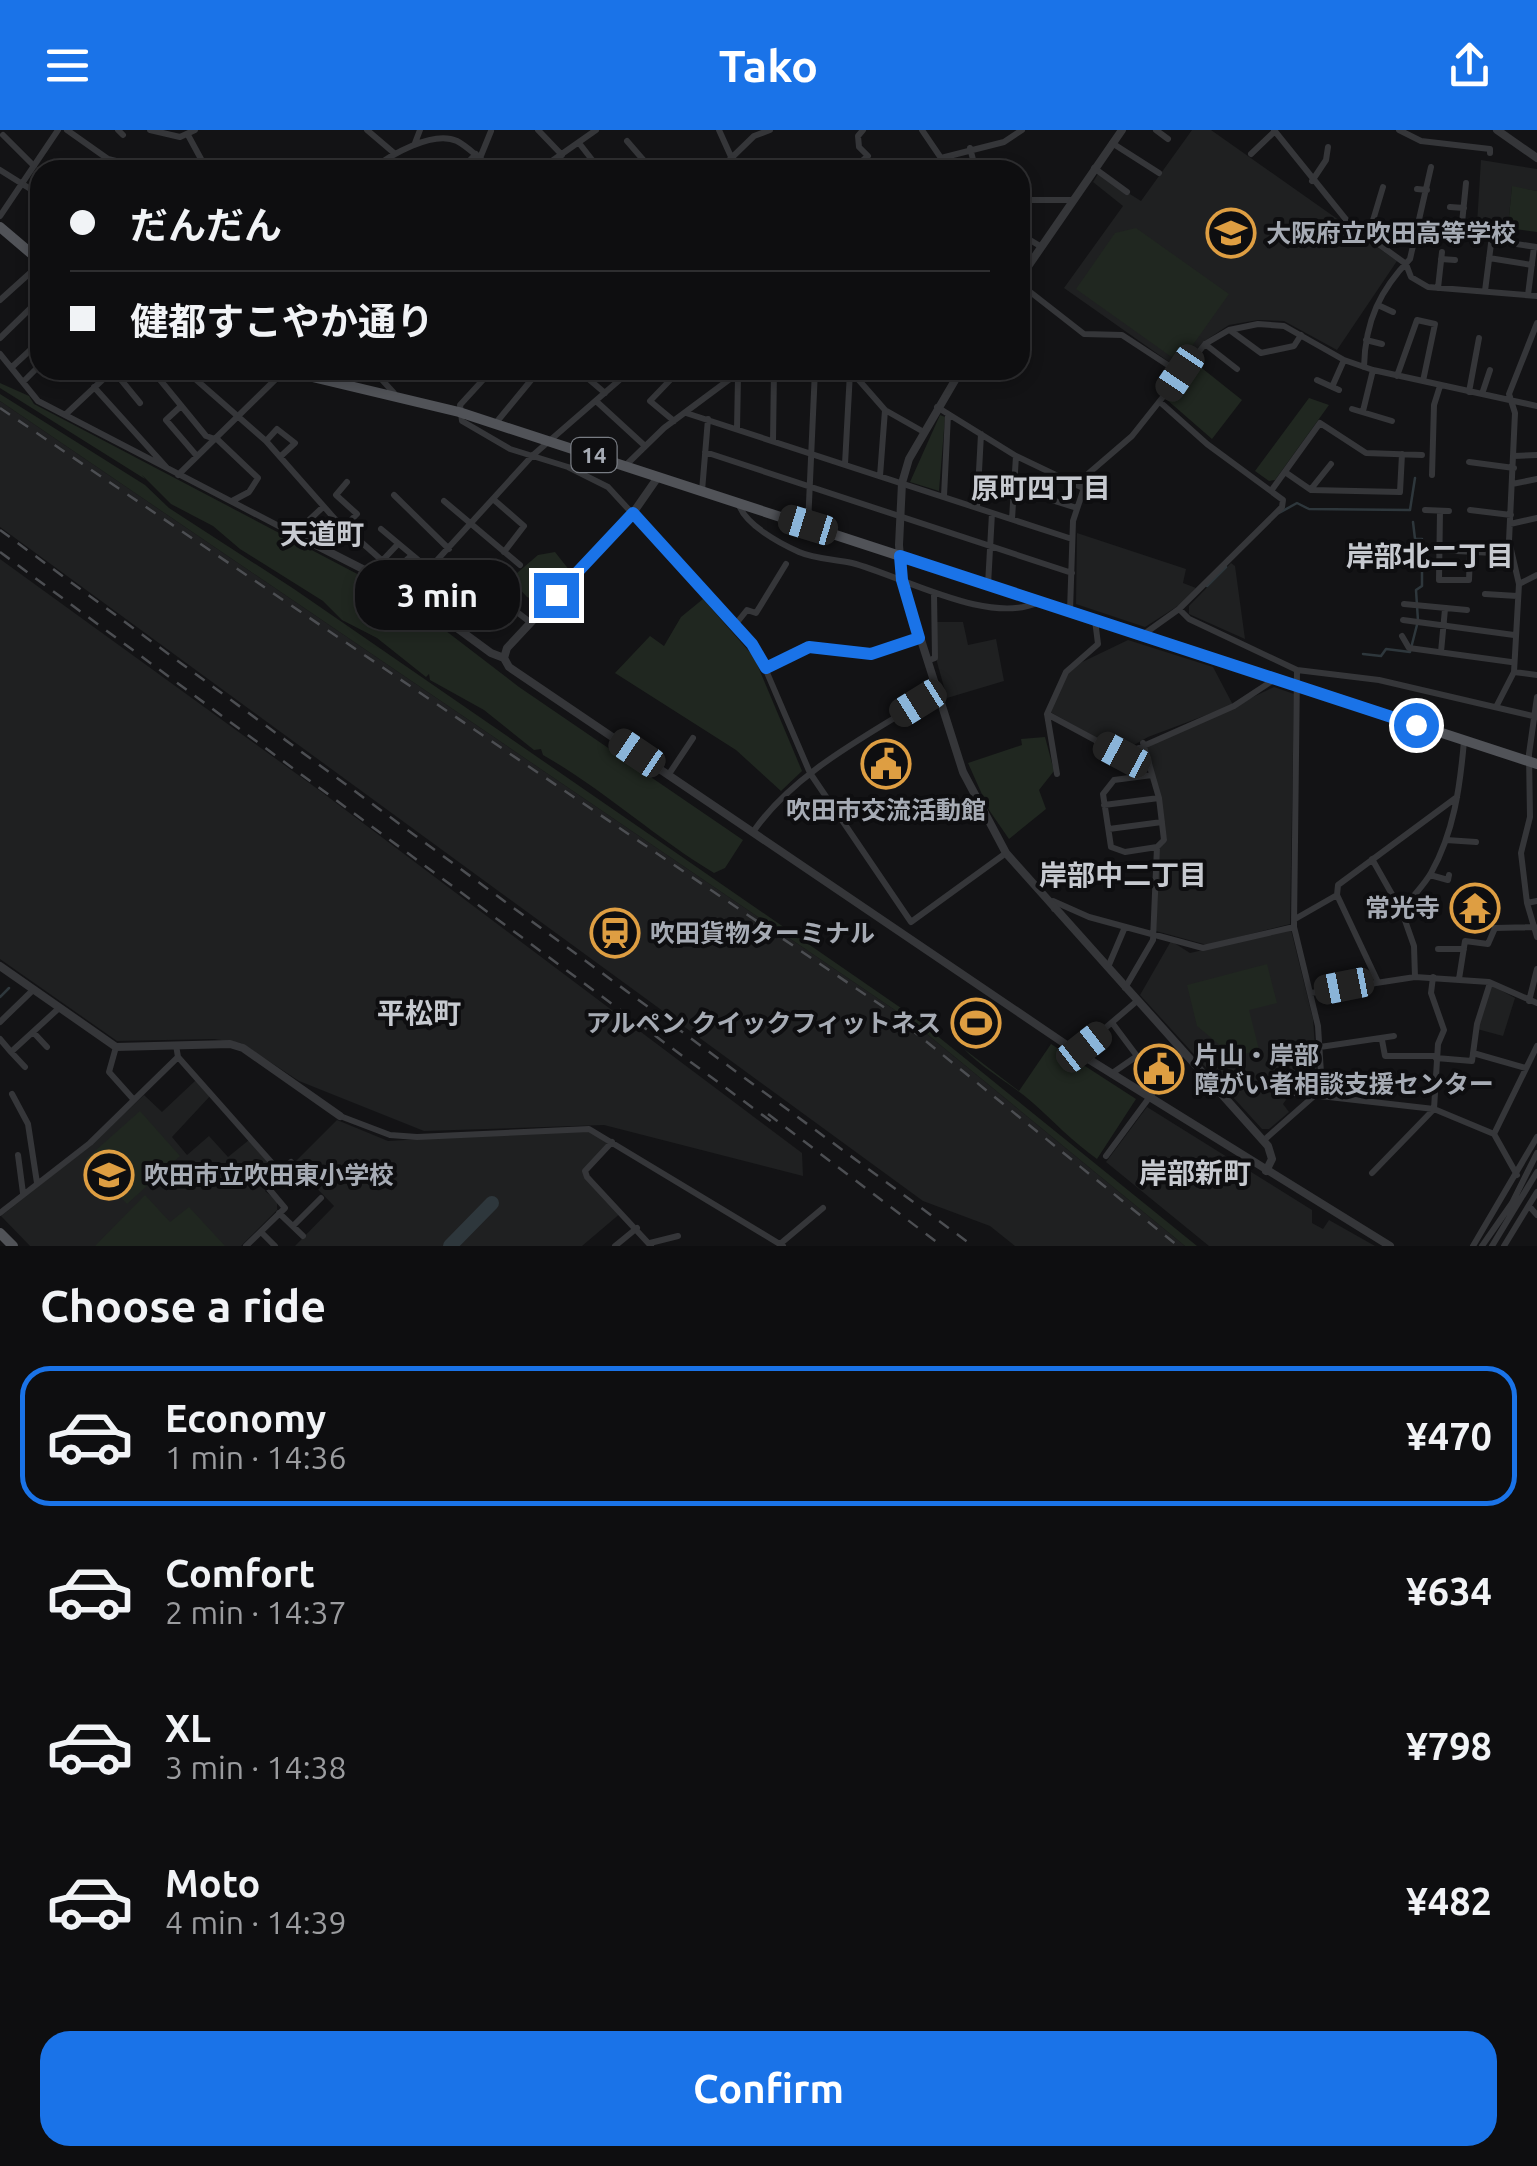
<!DOCTYPE html>
<meta charset="utf-8">
<style>
:root{--surface:#0e0e10;--page:#171719;--text:#f1f3f6;--muted:#9b9c9f;--line:#2e2e30;--accent:#1a73e8}
body{margin:0;font-family:Ubuntu,"Noto Sans JP",sans-serif;background:var(--page);color:var(--text);height:100vh;display:flex;flex-direction:column;font-size:38px;white-space:nowrap}
*{box-sizing:border-box;margin:0}
p{font-size:32px;color:var(--muted)}
.icon{flex:none;width:55px;height:55px;fill:none;stroke:currentColor;stroke-width:2;stroke-linecap:round;stroke-linejoin:round}
.map{position:relative;height:1116px;overflow:hidden}
.side{display:flex;flex-direction:column;background:var(--surface);flex:1}
.side>*{flex:none}
.guide{position:absolute;left:30px;top:30px;width:1000px;height:220px;border-radius:30px;box-shadow:0 5px 15px #0003,0 0 0 2px var(--line);display:grid;align-content:center;height:220px;padding:0 40px;background:var(--surface)}
.end{position:absolute;width:45px;height:45px;margin:-22px;border:12px solid #1a73e8;background:#fff;box-shadow:0 0 0 5px #fff}
.from{border-radius:50%}
.bubble{position:absolute;height:70px;border-radius:30px;background:var(--surface);box-shadow:0 5px 15px #0003,0 0 0 2px var(--line);font-size:32px;font-weight:600;line-height:70px;text-align:center}
.car{position:absolute;width:30px;height:60px;margin:-30px -15px;border-radius:12px;box-shadow:0 0 8px 2px #0007;background:linear-gradient(#222 24%,#8ab4d8 0 40%,#222 0 76%,#8ab4d8 0 86%,#222 0)}
.guide b{display:flex;align-items:center;gap:35px;height:95px;font-size:38px}
.guide b+b{border-top:2px solid var(--line)}
.guide i{width:25px;height:25px;background:var(--text)}
ul{padding:0;list-style:none}
li{display:flex;align-items:center;gap:30px;height:140px;margin:0 20px 15px;padding:0 20px;border:5px solid transparent;border-radius:30px}
li div{flex:1}
li b{display:block;font-size:38px}
li em{font-style:normal;font-weight:600}
li.selected{border-color:var(--accent)}
li>.icon{width:90px;height:90px;stroke-width:1.5}
h2{padding:0 40px;font-size:45px;line-height:120px}
.action{display:flex;gap:20px;margin-top:auto;padding:20px 40px}
.action a{flex:1;height:115px;border-radius:30px;background:var(--accent);color:#fff;font-size:40px;font-weight:600;line-height:115px;text-align:center}
header{display:flex;justify-content:space-between;align-items:center;height:130px;padding:0 40px;background:var(--accent);color:#fff;font-size:45px;font-weight:600}
.map>svg:first-child{display:block}
.built{fill:#1f2021}
.green{fill:#202720}
.lines{fill:none;stroke-linecap:round;stroke-linejoin:round}
.stream{stroke:#2e373c;stroke-width:2.5}
.river{stroke:#2e373c;stroke-width:14}
.minor{stroke:#353639;stroke-width:6}
.tertiary{stroke:#353639;stroke-width:8}
.primary{stroke:#515358;stroke-width:10}
.rail{stroke:#4c4e52;stroke-width:2.5;stroke-dasharray:12 10;stroke-linecap:butt}
.route{stroke:#1a73e8;stroke-width:12}
.labels{text-anchor:middle;stroke-width:8;stroke-linejoin:round;paint-order:stroke}
.shield{fill:#0e0e10;stroke:#787c83;stroke-width:2.5}
.shield-label{font-size:22px;font-weight:bold;fill:#a6abb4}
.poi-label{font-size:25px;font-weight:bold;fill:#a6abb4;stroke:#0e0e10;text-anchor:start}
.neighbourhood-label{font-size:28px;font-weight:bold;fill:#c7cad0;stroke:#0e0e10}
</style>
<header><svg class="icon" aria-label="menu" viewBox="0 0 24 24"><path d="M4 6h16M4 12h16M4 18h16"/></svg>Tako<svg class="icon" aria-label="share" viewBox="0 0 24 24"><path d="M12 15V3M7 8l5-5 5 5M5 13v7h14v-7"/></svg></header>
<div class="map">
<svg width="1537" height="1116" viewBox="0 0 1537 1116">
<rect width="100%" height="100%" fill="#131315"/>
<path class="built" d="M1192,0H1211L1397,131L1337,220L1284,191L1258,190L1229,195L1203,212L1179,239L1064,158L1123,76L1093,52L1098,44L1141,71Z
M1481,30L1537,39V61L1512,57L1508,98L1477,94Z
M0,271L911,891L1185,1116H1015L990,1096L923,1071L0,397Z
M1077,403L1186,439L1183,453L1196,458L1181,474L1145,497L1076,474Z
M0,429L319,660L802,1023L803,1046L604,995L424,1001L299,951L241,913L214,909L117,911L0,829Z
M1231,433L1235,436L1245,509L1189,484V476Z
M936,492H963L968,515L996,509L1004,551L947,568L937,532Z
M1128,510L1213,537L1233,575L1148,607L1122,622L1050,582L1062,550L1076,535Z
M1274,557L1294,564L1290,794L1207,815L1156,801L1159,718L1167,711L1147,617Z
M1291,800L1313,889L1318,957L1293,960L1283,974L1289,982L1269,999H1262L1140,865L1171,811L1190,823Z
M1491,855L1515,868L1503,906L1477,899Z
M196,950L211,965L172,1007L187,1025L209,1006L228,1027L249,1010L277,1043L265,1061L277,1071V1080L241,1116H30L1,1086L91,1015L144,965L162,982Z
M1147,977L1312,1080V1093L1323,1099L1329,1090L1375,1116H1209L1106,1032Z
M337,990L388,1011L589,999L612,1012L585,1041L622,1082L582,1116H453L493,1075L491,1072L447,1116H295L334,1076L293,1034Z"/>
<path class="green" d="M1512,56L1537,61V102L1508,98Z
M1136,98L1229,164L1180,233L1076,159L1115,103Z
M1198,235L1242,270L1212,309L1166,269L1191,236Z
M0,253L29,266L34,274L403,468L519,557L743,710L725,738L714,743C650,704 606,661 543,625L541,619L534,620L484,580L430,550L429,544L426,547L377,508L342,490L323,471L240,419L213,396L171,374L142,345L145,349L0,258Z
M0,264L145,355L169,378L294,459L914,887L1197,1116H1185L911,891L0,271Z
M1309,268L1329,275L1275,350L1269,351L1255,341Z
M940,285L945,287L939,361L910,352Z
M555,422L570,441L540,472L527,467L510,449L538,425Z
M703,469L754,527L802,641L781,661L736,620L615,543L650,506L664,516L681,487Z
M1045,607L1054,641L1039,660L1046,679L1009,709L989,680L968,633L1022,615L1021,609Z
M1267,834L1277,873L1249,880L1259,920L1234,927L1197,896L1187,855Z
M1051,914L1136,969L1097,1029C1074,1013 1050,988 1033,973C1012,954 985,941 964,919L1019,961Z
M140,981L180,1026L127,1074L86,1029Z
M145,1065L170,1092L189,1077L225,1116H95Z"/>
<g class="lines">
<path class="stream" d="M1279,383L1297,373L1309,379L1410,380L1415,348
M1207,456L1226,437
M1363,524L1381,526L1386,519L1410,522L1418,491L1416,460L1422,456V409H1415L1413,392
M0,867L9,858"/>
<path class="river" d="M450,1116L492,1073"/>
<path class="minor" d="M67,0L108,29L152,40
M118,0L123,5
M150,0L180,7L195,0
M367,0L394,23
M538,0L562,25
M719,0L737,40
M922,0L941,28L1004,12L1022,0
M1156,0L1168,9
M1274,0L1348,92L1406,134L1411,147L1428,157L1537,166
M1399,0L1421,11L1490,19V23
M3,5L34,36
M188,5L207,40
M627,11L652,40
M415,13L420,0
M579,13L600,40
M1112,13L1159,43
M970,18L975,37
M1251,24L1274,2
M480,28L491,1
M941,28L944,40
M206,33L224,34L237,40
M854,37L868,26L859,17L858,6L863,0
M1094,38L1127,62
M0,40L40,65
M247,40L251,34
M371,40C390,25 433,0 457,11C474,20 484,37 503,40
M460,40L476,24
M539,40L596,0
M719,40L754,6L770,0
M1312,51L1326,30L1328,17
M1417,59L1427,60
M1020,70H1071
M1450,77L1464,78
M0,86L58,0
M1420,95L1461,103L1466,53
M1364,103L1371,97L1383,57
M1020,104L1040,116
M1491,110L1536,117
M1489,128L1532,135
M1441,129L1455,130
M1020,154L1084,204L1122,205L1180,243
M1438,158L1442,122
M1485,161L1493,98
M1528,165L1534,117
M0,170L40,134
M1380,176L1393,182
M1231,201L1261,223L1294,216L1301,205
M0,208L40,169
M1366,210L1382,214
M1205,214L1237,239
M0,224L38,271L65,285L113,240L140,273
M12,237L40,211
M1364,237C1365,190 1381,159 1410,129L1431,37
M152,240L206,306L218,310L258,348L249,362L232,371
M185,240L266,311L334,388L412,457
M373,240L394,263
M492,240L460,275L462,291L510,319L568,337L608,357L735,495L759,524L810,643L911,792L1006,723
M578,240L605,263
M670,240L674,246L650,271L674,291
M850,240L885,280L922,301
M1397,246L1417,190L1435,194L1423,251
M1317,250L1339,260
M24,251L40,235
M94,257L167,338
M1332,257L1344,230
M1469,262L1479,208
M1482,264L1490,240
M596,271L645,316
M181,276L166,290L196,325
M937,277L1016,326L1083,358
M1352,279L1392,291
M1363,281L1373,240
M686,283L1072,409
M65,285L294,404L323,377
M495,294L532,249L520,240
M737,299L738,247
M266,311L277,299L295,313L280,327
M773,311L774,240
M705,322L1072,443
M1514,326L1537,325
M1469,332L1514,338
M845,334L850,242
M626,335L664,298L742,240
M1285,342L1311,360L1400,362L1402,324
M178,345L284,241
M1432,345L1434,275L1440,256
M880,346L885,280
M1512,354L1537,349
M1014,358L1077,378
M1311,359L1331,334
M702,361L708,289
M1271,361L1320,293L1366,323L1422,325
M394,365L449,419
M944,366L948,284
M493,369L524,396L504,422
M444,371L520,435
M739,375C746,395 779,413 799,422C815,429 835,429 852,433C902,446 989,496 1039,472
M977,378L981,304
M1425,380L1449,381
M1470,380L1511,385
M1440,381L1439,450H1469L1470,424
M1012,389L1016,326
M1510,394L1537,388
M808,395L815,240
M344,397L357,384L336,365L347,352
M381,399L429,439
M1439,420L1511,424
M380,433L398,414
M392,443L412,425
M1519,454L1537,445
M988,455L992,383
M408,462L532,326L631,240
M1485,464L1517,466
M497,467L530,492
M1404,474L1467,480
M1179,479L1189,489L1297,540L1379,550L1537,587
M1070,481L1073,391L1084,358L1082,349L1132,306L1205,214L1229,200L1258,194L1284,196L1344,230L1373,240L1537,276
M1403,490L1514,505
M735,495L747,480L756,483L786,434
M1144,504L1179,479L1282,377L1283,370L1207,314L1160,272
M1402,506L1409,518L1511,532
M1441,522L1445,479
M927,531L935,528L934,463
M766,538L809,517L871,524L919,508
M1514,542L1537,545
M1537,567L1529,624L1530,687L1521,723L1527,773L1537,807
M1496,577L1514,542L1519,454L1509,411L1515,283L1509,264L1537,193
M1047,584L1123,625L1234,576L1275,549
M669,644L693,608
M1057,644L1047,584L1066,542L1098,514L1095,490
M1152,645L1114,650L1103,664L1111,717L1125,722L1157,717
M1104,675L1159,668
M1109,699L1162,692
M753,702C792,645 861,609 919,573L939,569
M1446,710L1476,712
M1372,729L1402,782
M1430,745L1448,750L1449,745
M1527,773L1537,771
M1054,779L1053,771L1089,787L1203,818L1294,797
M1295,789L1337,765
M1438,819H1464
M1108,837L1125,797
M1415,847L1414,816L1402,782C1410,768 1423,757 1431,743C1454,702 1460,657 1464,611
M1459,849L1465,811L1488,814L1495,798L1535,797
M1377,850L1337,765L1338,755L1457,667
M1125,858L1153,810L1157,717L1164,710L1159,668L1143,613
M1311,863L1415,847L1489,852L1537,873
M1529,871L1537,839
M0,892L33,860
M1113,894L1158,954
M33,902L47,917
M0,909L11,922L58,879
M1382,910L1385,926H1437
M116,917L109,942L134,970
M1320,917L1394,906
M11,922L25,937
M1077,922L1137,871
M1473,923L1526,938
M178,927L280,1042L269,1059L285,1078L246,1116
M1436,928L1472,931L1477,894L1490,853
M1111,944L1137,926
M1294,963L1434,979L1494,1004L1517,1045
M12,964L28,994L37,1053
M340,986L390,1005L417,1007L589,999L783,1116
M1494,1004L1537,916
M1263,1011L1322,959L1318,896L1294,797L1297,540
M612,1012L585,1041L587,1047L651,1116
M18,1025L23,1063
M1106,1026L1183,922
M280,1042L291,1032
M1372,1043L1434,979L1438,914L1444,900L1431,863L1433,847
M1529,1076L1537,1085
M0,1083L90,1013L178,927L176,915
M279,1083L303,1106
M293,1096L321,1068
M261,1102L275,1116
M650,1113L678,1106
M780,1114L823,1078
M615,1116L637,1098
M1473,1116L1537,1007
M1482,1116L1512,1073L1537,1023
M1492,1116L1537,1042
M1504,1116L1537,1062"/>
<path class="tertiary" d="M1497,0L1537,28
M1020,148L1122,0
M961,240L909,329L902,353L899,415L902,450L963,642L1006,723L1268,1016L1272,1029L1266,1041
M658,347L633,383L507,518L504,528L509,537L1077,922L1390,1116
M294,404L408,462L491,523L504,528
M0,836L116,917L230,914L243,918L340,986"/>
<path class="primary" d="M0,97L40,131
M283,240L459,282L1537,634
M0,1103L13,1116"/>
<path class="rail" d="M0,278L885,878L1178,1116
M0,400L973,1116
M0,422L776,995
M768,984L942,1116"/>
</g>
<g class="lines">
<path class="route" d="M556,465L633,383L752,514L766,538L809,517L871,524L919,508L902,450L900,426L1416,595"/>
</g>
<defs>
<g id="school-ring" transform="scale(2.5)"><circle r="9.5" fill="#0e0e10" stroke="#de9e42" stroke-width="1.5"/><path d="M0-5L7-2L0 1L-7-2ZM-4 1L0 2.5L4 1V4Q0 6-4 4Z" fill="#de9e42"/></g>
<g id="civic-ring" transform="scale(2.5)"><circle r="9.5" fill="#0e0e10" stroke="#de9e42" stroke-width="1.5"/><path d="M-.6-6.5H3V-4.5H.6V-3L4-1V1h2V6H-6V1h2V-1L-.6-3ZM-1.2 2.5V6h2.4V2.5Z" fill="#de9e42"/></g>
<g id="temple-ring" transform="scale(2.5)"><circle r="9.5" fill="#0e0e10" stroke="#de9e42" stroke-width="1.5"/><path d="M0-6L5-2H3V0L6.5 2.5H4V6H1.5V3h-3V6H-4V2.5H-6.5L-3 0V-2H-5Z" fill="#de9e42"/></g>
<g id="station-ring" transform="scale(2.5)"><circle r="9.5" fill="#0e0e10" stroke="#de9e42" stroke-width="1.5"/><path d="M-3-6H3Q5-6 5-4V2Q5 4 3 4L4.5 6H3L1.5 4h-3L-3 6H-4.5L-3 4Q-5 4-5 2V-4Q-5-6-3-6ZM-3.5-4v3h7v-3ZM-3.5 1v1.5H-2V1ZM2 1v1.5H3.5V1Z" fill="#de9e42"/></g>
<g id="stadium-ring" transform="scale(2.5)"><circle r="9.5" fill="#0e0e10" stroke="#de9e42" stroke-width="1.5"/><path d="M0-5a6.5 5 0 1 0 0 10a6.5 5 0 1 0 0-10ZM-3.5-1.8h7v3.6h-7Z" fill="#de9e42"/></g>
</defs>
<g fill-rule="evenodd">
<use href="#school-ring" x="1231" y="103"/>
<use href="#civic-ring" x="886" y="634"/>
<use href="#temple-ring" x="1475" y="778"/>
<use href="#station-ring" x="615" y="803"/>
<use href="#stadium-ring" x="976" y="893"/>
<use href="#civic-ring" x="1159" y="939"/>
<use href="#school-ring" x="109" y="1045"/>
</g>
<g class="labels">
<rect class="shield" x="571.5" y="308" width="45" height="34" rx="8"/>
<g class="shield-label">
<text x="594" y="333">14</text>
</g>
<g class="poi-label">
<text x="1266" y="112">大阪府立吹田高等学校</text>
<text x="886" y="689" text-anchor="middle">吹田市交流活動館</text>
<text x="1440" y="787" text-anchor="end">常光寺</text>
<text x="650" y="812">吹田貨物ターミナル</text>
<text x="941" y="902" text-anchor="end">アルペン クイックフィットネス</text>
<text x="1194" y="934">片山・岸部<tspan x="1194" dy="29">障がい者相談支援センター</tspan></text>
<text x="144" y="1054">吹田市立吹田東小学校</text>
</g>
<g class="neighbourhood-label">
<text x="1041" y="368">原町四丁目</text>
<text x="322" y="414">天道町</text>
<text x="1430" y="436">岸部北二丁目</text>
<text x="1123" y="755">岸部中二丁目</text>
<text x="419" y="893">平松町</text>
<text x="1195" y="1053">岸部新町</text>
</g>
</g>
</svg>
<i class="end from" style="left:1416px;top:595px"></i>
<i class="end" style="left:556px;top:465px"></i>
<div class="bubble" style="left:355px;top:430px;width:165px">3 min</div>
<i class="car" style="left:1180px;top:243px;rotate:214deg"></i>
<i class="car" style="left:808px;top:395px;rotate:287deg"></i>
<i class="car" style="left:918px;top:573px;rotate:238deg"></i>
<i class="car" style="left:637px;top:623px;rotate:304deg"></i>
<i class="car" style="left:1122px;top:625px;rotate:298deg"></i>
<i class="car" style="left:1344px;top:856px;rotate:259deg"></i>
<i class="car" style="left:1084px;top:917px;rotate:52deg"></i>
<div class="guide">
<b><i class="from"></i>だんだん</b>
<b><i></i>健都すこやか通り</b>
</div>
</div>
<section class="side">
<h2>Choose a ride</h2>
<ul>
<li class="selected"><svg class="icon" aria-label="car" viewBox="0 0 24 24"><path d="M5 17H2v-5l4-1 3-4h7l3 4 3 1v5h-3M9 17h6M6 11h13"/><circle cx="7" cy="17" r="2"/><circle cx="17" cy="17" r="2"/></svg><div><b>Economy</b><p>1 min · 14:36</p></div><em>¥470</em></li>
<li><svg class="icon" aria-label="car" viewBox="0 0 24 24"><path d="M5 17H2v-5l4-1 3-4h7l3 4 3 1v5h-3M9 17h6M6 11h13"/><circle cx="7" cy="17" r="2"/><circle cx="17" cy="17" r="2"/></svg><div><b>Comfort</b><p>2 min · 14:37</p></div><em>¥634</em></li>
<li><svg class="icon" aria-label="car" viewBox="0 0 24 24"><path d="M5 17H2v-5l4-1 3-4h7l3 4 3 1v5h-3M9 17h6M6 11h13"/><circle cx="7" cy="17" r="2"/><circle cx="17" cy="17" r="2"/></svg><div><b>XL</b><p>3 min · 14:38</p></div><em>¥798</em></li>
<li><svg class="icon" aria-label="car" viewBox="0 0 24 24"><path d="M5 17H2v-5l4-1 3-4h7l3 4 3 1v5h-3M9 17h6M6 11h13"/><circle cx="7" cy="17" r="2"/><circle cx="17" cy="17" r="2"/></svg><div><b>Moto</b><p>4 min · 14:39</p></div><em>¥482</em></li>
</ul>
<div class="action"><a>Confirm</a></div>
</section>
